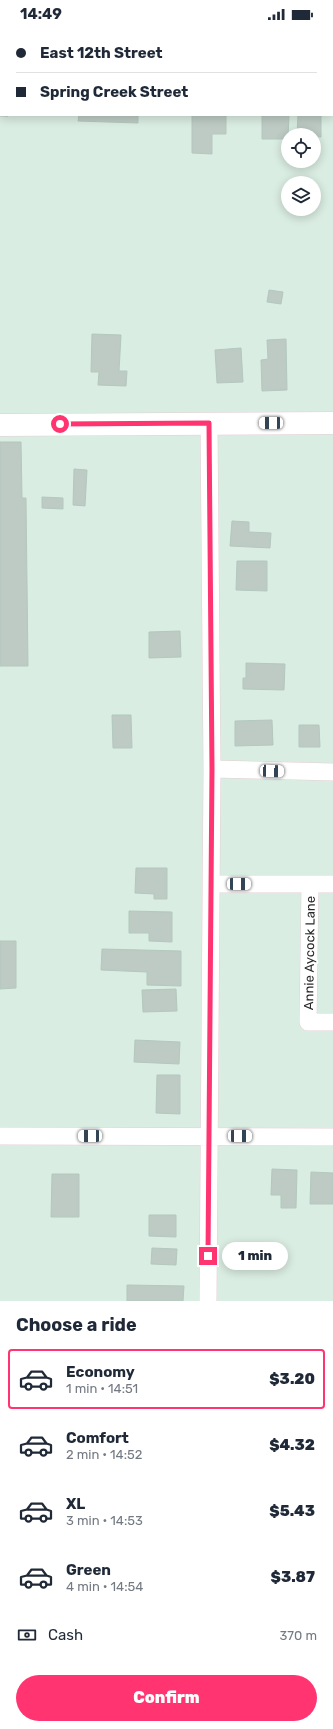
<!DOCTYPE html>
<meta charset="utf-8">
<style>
:root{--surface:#fff;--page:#f6f6f7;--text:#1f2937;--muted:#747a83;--line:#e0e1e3;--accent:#ff3471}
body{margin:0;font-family:Rubik,sans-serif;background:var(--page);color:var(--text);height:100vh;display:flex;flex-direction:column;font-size:15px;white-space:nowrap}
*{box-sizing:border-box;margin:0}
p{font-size:13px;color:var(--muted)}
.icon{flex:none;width:22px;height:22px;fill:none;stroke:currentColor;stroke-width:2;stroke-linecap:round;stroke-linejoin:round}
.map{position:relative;height:1273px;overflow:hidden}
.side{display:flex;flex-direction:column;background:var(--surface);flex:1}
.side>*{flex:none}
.banner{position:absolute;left:0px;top:0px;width:333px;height:88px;box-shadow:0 2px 10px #0003;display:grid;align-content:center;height:88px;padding:0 16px;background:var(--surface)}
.tools{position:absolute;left:281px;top:100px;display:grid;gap:8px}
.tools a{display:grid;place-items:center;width:40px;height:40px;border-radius:50%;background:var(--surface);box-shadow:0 2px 10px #0003;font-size:20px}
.end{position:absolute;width:18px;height:18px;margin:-9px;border:5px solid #ff3471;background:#fff;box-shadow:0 0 0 2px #fff}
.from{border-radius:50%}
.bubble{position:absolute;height:28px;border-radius:14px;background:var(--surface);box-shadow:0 2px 10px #0003;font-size:13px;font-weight:800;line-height:28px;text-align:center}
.car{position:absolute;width:12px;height:24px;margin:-12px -6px;border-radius:5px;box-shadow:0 0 3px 1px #0007;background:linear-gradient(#fff 24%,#345 0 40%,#fff 0 76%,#345 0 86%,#fff 0)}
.banner b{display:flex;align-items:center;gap:14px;height:38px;font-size:15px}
.banner b+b{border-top:1px solid var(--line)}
.banner i{width:10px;height:10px;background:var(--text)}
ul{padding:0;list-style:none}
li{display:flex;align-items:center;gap:12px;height:60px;margin:0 8px 6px;padding:0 8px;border:2px solid transparent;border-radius:4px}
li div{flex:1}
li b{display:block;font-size:15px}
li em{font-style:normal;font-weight:800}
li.selected{border-color:var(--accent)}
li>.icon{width:36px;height:36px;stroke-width:1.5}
h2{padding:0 16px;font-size:18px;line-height:48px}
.pay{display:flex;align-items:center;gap:10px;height:44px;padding:0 16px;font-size:15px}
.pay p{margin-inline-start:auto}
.primary-button{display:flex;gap:8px;margin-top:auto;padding:8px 16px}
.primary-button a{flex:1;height:46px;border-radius:24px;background:var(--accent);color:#fff;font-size:16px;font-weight:800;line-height:46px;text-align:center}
.status{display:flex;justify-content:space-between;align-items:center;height:28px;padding:0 20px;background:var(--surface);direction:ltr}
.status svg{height:11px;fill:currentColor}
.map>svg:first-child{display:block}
.building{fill:#bdcbc4;stroke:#b3c8be}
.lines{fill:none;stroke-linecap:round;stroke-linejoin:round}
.minor-casing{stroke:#e3cfd5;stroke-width:18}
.secondary-casing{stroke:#e3cfd5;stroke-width:23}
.minor{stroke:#fff;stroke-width:17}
.secondary{stroke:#fff;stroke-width:22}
.route{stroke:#ff3471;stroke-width:5}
.labels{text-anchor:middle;stroke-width:4;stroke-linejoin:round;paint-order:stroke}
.street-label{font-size:13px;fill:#292929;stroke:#fff}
</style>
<div class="status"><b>14:49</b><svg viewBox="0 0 49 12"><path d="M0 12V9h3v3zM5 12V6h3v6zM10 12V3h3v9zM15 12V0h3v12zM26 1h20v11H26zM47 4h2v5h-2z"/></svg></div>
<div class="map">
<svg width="333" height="1273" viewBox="0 0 333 1273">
<rect width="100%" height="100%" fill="#daede2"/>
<path class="building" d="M0,61L1,87L8,88H0Z
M79,87H138V95L78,93Z
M192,87H226V106H212V126L192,125Z
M262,87H289L288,111H262Z
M298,87H321V109L297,107Z
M269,262L283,264L281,276L267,274Z
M92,306L121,307L119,343H127L126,358L98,357L99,344H91Z
M286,311L287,362L262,363L261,332L268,331L267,312Z
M241,320L243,354L217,355L215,322Z
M0,414H21L22,470H26L28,638H0Z
M74,441L87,442L85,478L73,477Z
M42,469L63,470V481L42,480Z
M232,493L249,494V504L271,505L270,520L230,518Z
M237,533H267V563L236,562Z
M180,603L181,629L149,630V604Z
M246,635L285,636L284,662L243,661V650H246Z
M112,687H131L132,720H113Z
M272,692L273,717L235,718V693Z
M299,697H319L320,719H299Z
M136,840H167V871H154V866L135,865Z
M129,883L172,884V914L149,913V905H129Z
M0,913H16V960L0,961Z
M102,921L181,923V958L147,957V944L101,942Z
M176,961L177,983L143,984L142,962Z
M135,1012L180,1014L179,1036L134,1034Z
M157,1047H180V1086L156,1085Z
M272,1141L297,1142L296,1180H281V1167H271Z
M311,1144L333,1145V1176H310Z
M52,1146H79V1189H51Z
M149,1187H176V1209L149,1208Z
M152,1220L177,1221L176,1237L151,1236Z
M127,1257L184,1258L183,1273H127Z"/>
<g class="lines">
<g class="minor-casing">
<path id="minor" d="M223,1V0
M332,28H333
M0,33H1
M212,741L333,744
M211,856H333
M310,856L308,994H333
M0,1108L333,1109
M208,1273L212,741L209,395"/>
</g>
<g class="secondary-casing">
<path id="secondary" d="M0,397L333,395"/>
</g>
<use href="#minor" class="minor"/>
<use href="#secondary" class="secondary"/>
</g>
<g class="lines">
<path class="route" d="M60,396L209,395L212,741L208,1228"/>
</g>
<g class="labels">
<g class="street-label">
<text transform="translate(309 925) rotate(-89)" y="5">Annie Aycock Lane</text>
</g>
</g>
</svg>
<div class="tools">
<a><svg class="icon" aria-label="locate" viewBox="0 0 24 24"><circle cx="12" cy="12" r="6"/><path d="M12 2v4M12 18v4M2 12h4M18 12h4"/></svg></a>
<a><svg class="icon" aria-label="layers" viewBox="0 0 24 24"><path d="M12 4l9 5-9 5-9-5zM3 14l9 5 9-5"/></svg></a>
</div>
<i class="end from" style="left:60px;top:396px"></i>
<i class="end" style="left:208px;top:1228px"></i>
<div class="bubble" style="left:222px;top:1214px;width:66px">1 min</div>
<i class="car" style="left:271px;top:395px;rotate:270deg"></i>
<i class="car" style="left:272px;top:743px;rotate:92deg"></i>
<i class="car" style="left:239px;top:856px;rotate:90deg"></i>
<i class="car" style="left:90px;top:1108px;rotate:270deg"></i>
<i class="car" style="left:240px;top:1108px;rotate:91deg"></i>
<div class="banner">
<b><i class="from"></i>East 12th Street</b>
<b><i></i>Spring Creek Street</b>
</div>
</div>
<section class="side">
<h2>Choose a ride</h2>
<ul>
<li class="selected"><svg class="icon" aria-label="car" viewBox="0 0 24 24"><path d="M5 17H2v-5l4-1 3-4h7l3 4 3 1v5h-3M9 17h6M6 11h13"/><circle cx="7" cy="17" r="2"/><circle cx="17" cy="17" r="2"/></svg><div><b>Economy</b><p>1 min · 14:51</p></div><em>$3.20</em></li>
<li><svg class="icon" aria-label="car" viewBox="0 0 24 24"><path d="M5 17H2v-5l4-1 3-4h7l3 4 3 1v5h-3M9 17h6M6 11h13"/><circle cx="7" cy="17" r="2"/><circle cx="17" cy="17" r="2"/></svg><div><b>Comfort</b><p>2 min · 14:52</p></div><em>$4.32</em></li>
<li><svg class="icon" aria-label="car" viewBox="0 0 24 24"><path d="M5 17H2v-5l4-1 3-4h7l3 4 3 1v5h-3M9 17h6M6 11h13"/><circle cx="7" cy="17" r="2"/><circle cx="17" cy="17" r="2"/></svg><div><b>XL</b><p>3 min · 14:53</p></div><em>$5.43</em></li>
<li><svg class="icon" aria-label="car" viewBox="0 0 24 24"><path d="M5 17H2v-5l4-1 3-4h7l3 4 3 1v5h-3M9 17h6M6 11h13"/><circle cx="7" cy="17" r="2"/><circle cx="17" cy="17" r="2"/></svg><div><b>Green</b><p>4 min · 14:54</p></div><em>$3.87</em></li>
</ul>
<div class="pay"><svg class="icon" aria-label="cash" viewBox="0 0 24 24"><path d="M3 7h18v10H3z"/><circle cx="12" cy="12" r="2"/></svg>Cash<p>370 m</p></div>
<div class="primary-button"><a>Confirm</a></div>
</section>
